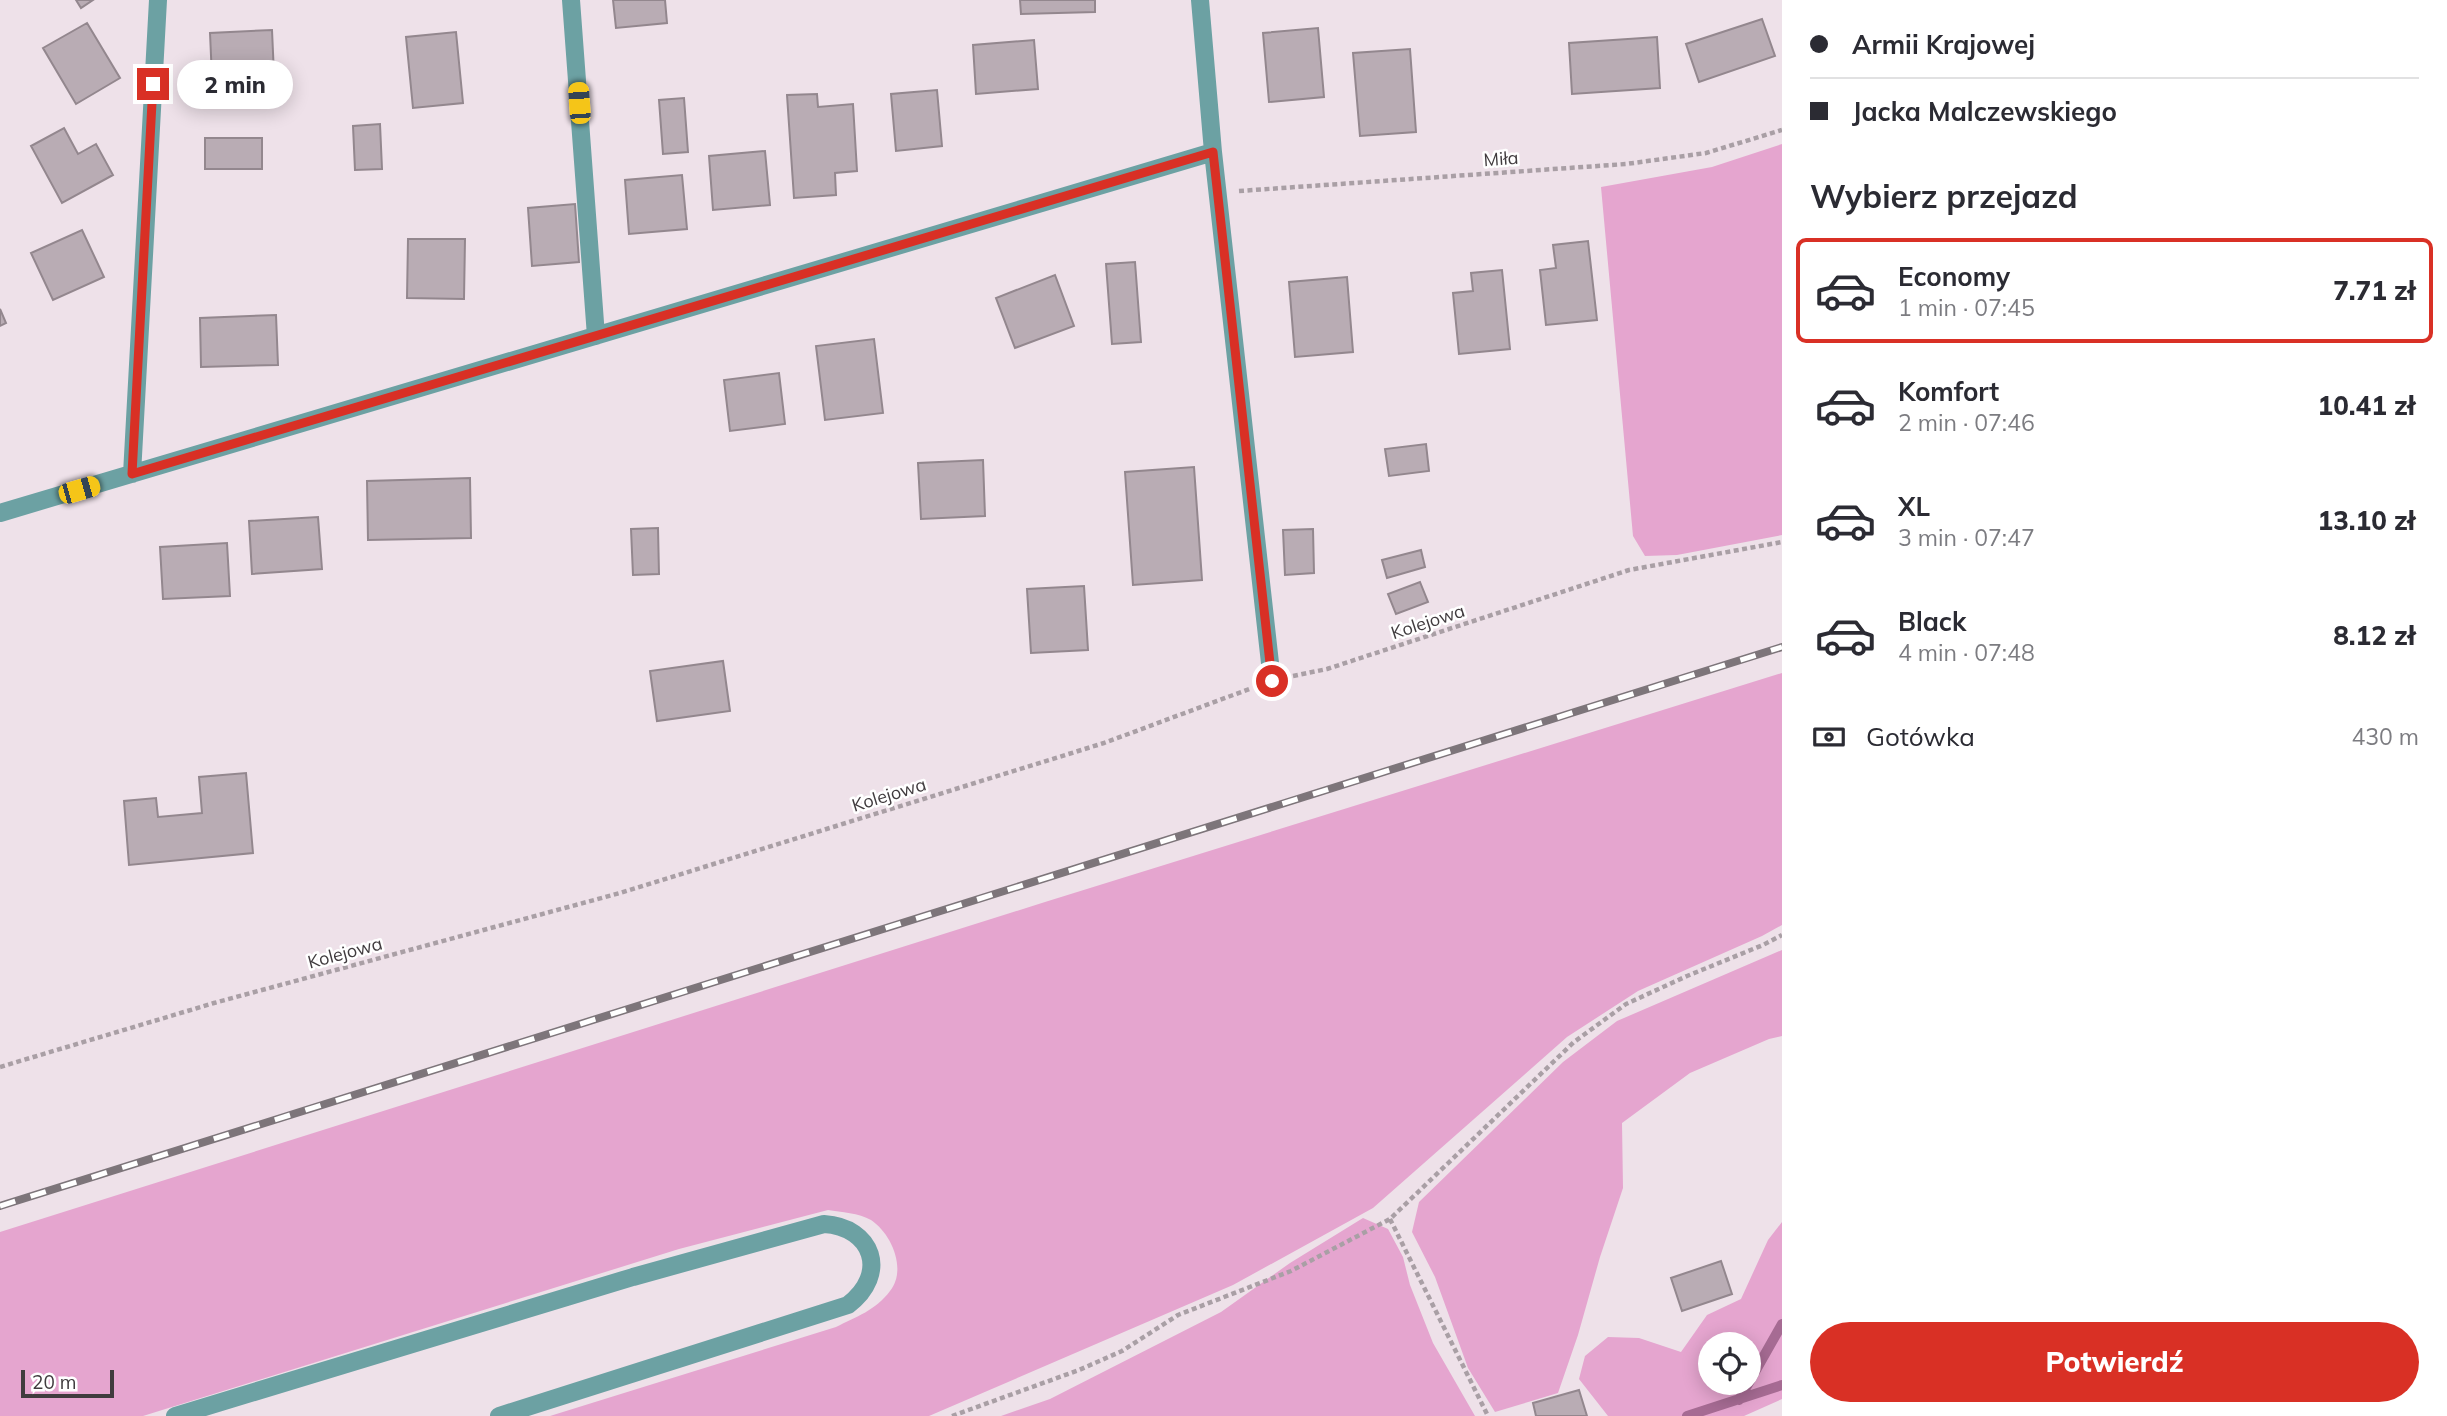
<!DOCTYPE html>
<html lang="pl">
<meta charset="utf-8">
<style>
:root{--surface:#fff;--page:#f7f7f7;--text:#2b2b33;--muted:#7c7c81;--line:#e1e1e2;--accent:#d93025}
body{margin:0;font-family:Mulish,sans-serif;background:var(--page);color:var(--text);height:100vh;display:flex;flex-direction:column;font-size:26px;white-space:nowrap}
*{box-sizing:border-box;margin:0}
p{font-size:23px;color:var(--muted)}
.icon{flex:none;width:38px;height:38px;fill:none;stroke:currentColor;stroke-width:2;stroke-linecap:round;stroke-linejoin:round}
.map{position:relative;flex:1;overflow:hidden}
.details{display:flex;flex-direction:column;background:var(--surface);width:665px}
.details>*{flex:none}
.banner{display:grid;align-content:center;height:154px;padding:0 28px;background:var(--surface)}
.controls{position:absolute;left:1698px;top:1332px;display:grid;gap:14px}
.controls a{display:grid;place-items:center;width:63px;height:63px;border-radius:50%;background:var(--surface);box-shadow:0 4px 18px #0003;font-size:35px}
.scale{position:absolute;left:21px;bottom:18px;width:93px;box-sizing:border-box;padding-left:7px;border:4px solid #403b3e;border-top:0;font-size:19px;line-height:24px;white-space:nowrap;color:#403b3e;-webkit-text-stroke:5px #fff;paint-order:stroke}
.end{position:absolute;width:32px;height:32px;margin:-16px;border:9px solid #d93025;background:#fff;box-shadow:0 0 0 4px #fff}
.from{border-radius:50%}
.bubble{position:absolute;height:49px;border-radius:24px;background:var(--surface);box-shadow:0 4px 18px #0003;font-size:23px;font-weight:800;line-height:49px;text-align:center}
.car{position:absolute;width:21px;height:42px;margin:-21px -10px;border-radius:9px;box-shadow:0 0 5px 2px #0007;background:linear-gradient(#f5c518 24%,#345 0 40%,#f5c518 0 76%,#345 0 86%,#f5c518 0)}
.banner b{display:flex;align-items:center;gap:24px;height:66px;font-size:26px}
.banner b+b{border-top:2px solid var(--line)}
.banner i{width:18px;height:18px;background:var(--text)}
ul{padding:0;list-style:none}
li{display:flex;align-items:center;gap:21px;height:105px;margin:0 14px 10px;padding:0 14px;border:4px solid transparent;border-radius:10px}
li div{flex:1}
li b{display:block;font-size:26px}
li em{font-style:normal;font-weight:800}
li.active{border-color:var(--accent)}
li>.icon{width:63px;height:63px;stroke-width:1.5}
h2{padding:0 28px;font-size:32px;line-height:84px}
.pay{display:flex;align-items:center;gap:18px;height:77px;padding:0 28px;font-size:26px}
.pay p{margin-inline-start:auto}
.action{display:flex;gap:14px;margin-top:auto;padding:14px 28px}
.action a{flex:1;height:80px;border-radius:42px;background:var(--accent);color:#fff;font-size:28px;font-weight:800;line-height:80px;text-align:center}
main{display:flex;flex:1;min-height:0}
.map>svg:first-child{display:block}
.green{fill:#e5a5cf;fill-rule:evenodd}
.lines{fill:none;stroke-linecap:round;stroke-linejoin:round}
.stream{stroke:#a66b93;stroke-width:10}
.building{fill:#b9acb4;stroke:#93878e;stroke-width:2}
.path{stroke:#a99fa5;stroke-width:4.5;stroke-dasharray:5 3.5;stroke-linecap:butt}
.minor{stroke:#6ca1a3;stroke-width:18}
.rail-casing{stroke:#7d757a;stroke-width:8}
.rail{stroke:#fff;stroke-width:5;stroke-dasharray:16;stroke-linecap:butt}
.route{stroke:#d93025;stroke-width:9}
.labels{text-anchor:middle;stroke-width:5;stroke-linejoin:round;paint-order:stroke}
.street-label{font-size:18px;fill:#403b3e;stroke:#fff}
</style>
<main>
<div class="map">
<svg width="1782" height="1416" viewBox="0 0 1782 1416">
<rect width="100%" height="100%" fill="#eee1e9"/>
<path class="green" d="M1782,144V535L1677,555L1645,556L1633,536L1601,187L1712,167Z
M1782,673V925L1762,936L1638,991L1567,1037L1373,1208L1233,1285L929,1416H550L836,1327C856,1317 876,1310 890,1291C907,1270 892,1234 871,1220C859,1213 841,1212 828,1210L679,1249L143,1416H0V1232L1045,902Z
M1782,950V1036L1769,1039L1690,1073L1622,1123L1623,1188L1600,1257L1578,1335L1558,1393L1495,1412L1468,1368L1435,1277L1412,1232L1419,1202L1563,1062L1617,1021Z
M1363,1218L1388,1229L1403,1257L1410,1285L1433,1343L1475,1416H1001L1050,1399L1221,1312L1290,1263Z
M1782,1222V1399L1744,1416H1608L1579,1379L1585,1356L1608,1337L1639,1338L1681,1352L1707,1315L1741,1299L1768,1240ZM1710,1344H1748V1382H1710Z"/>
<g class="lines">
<path class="stream" d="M1739,1400L1782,1324
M1687,1416L1782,1385"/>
</g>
<path class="building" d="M76,0H93L81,8Z
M613,0H665L667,23L616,28Z
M1020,0H1095V12L1021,14Z
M1762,19L1775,56L1699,82L1686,44Z
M87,23L120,78L76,104L43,48Z
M1318,28L1324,97L1269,102L1263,33Z
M272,30L274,75L212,78L210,33Z
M456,32L463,103L413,108L406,37Z
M1657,37L1660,88L1572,94L1569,43Z
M1034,40L1038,89L976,94L973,45Z
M1410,49L1416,132L1360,136L1353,53Z
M937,90L942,146L896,151L891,94Z
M817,94L818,107L853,104L857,171L835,173L836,195L794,198L787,95Z
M684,98L688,152L663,154L659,100Z
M380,124L382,169L355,170L353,126Z
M64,128L78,154L96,144L113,175L62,203L31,146Z
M205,138H262V169H205Z
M765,151L770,205L713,210L709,156Z
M682,175L687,229L629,234L625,180Z
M575,204L579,262L532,266L528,208Z
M82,230L104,277L53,300L31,253Z
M408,239H465L464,299L407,298Z
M1588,241L1597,320L1546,325L1540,270L1556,268L1553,245Z
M1135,262L1141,342L1112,344L1106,264Z
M1502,270L1510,349L1459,354L1453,293L1473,291L1471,273Z
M1055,275L1074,326L1015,348L996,298Z
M1347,277L1353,352L1295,357L1289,282Z
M0,309L6,323L0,326Z
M276,315L278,365L201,367L200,318Z
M874,339L883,413L825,420L816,346Z
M779,373L785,424L730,431L724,380Z
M1426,444L1429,471L1389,476L1385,449Z
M983,460L985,516L921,519L918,463Z
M1194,467L1202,580L1133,585L1125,472Z
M470,478L471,538L368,540L367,481Z
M318,517L322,569L252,574L249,521Z
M658,528L659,574L633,575L631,529Z
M1313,529L1314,573L1285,575L1283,530Z
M227,543L230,596L163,599L160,547Z
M1421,550L1425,567L1387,578L1382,560Z
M1420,582L1428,602L1396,614L1388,594Z
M1084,586L1088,650L1031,653L1027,589Z
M723,661L730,711L657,721L650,671Z
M246,773L253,853L129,865L124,801L156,798L158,817L202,813L199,777Z
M1721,1261L1732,1294L1682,1311L1671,1278Z
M1579,1390L1587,1416H1536L1533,1403Z"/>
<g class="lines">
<path class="path" d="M1239,191L1626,164L1706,153L1782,130
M1293,676L1327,669L1629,570L1782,542
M0,1067L214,1003L620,893L1104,743L1252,688
M1390,1219L1488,1416
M952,1416L1079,1370L1122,1351L1178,1315L1291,1271L1390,1219L1574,1042L1626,1004L1687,976L1763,945L1782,935"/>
<path class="minor" d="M571,0L596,336
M1200,0L1213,152L1272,681
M132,474L158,0
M0,513L1213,152
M175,1416L633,1277L824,1224C873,1227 889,1274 848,1305L499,1416"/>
<g class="rail-casing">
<path id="rail" d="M0,1206L1782,647"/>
</g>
<use href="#rail" class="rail"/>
</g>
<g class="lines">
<path class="route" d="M153,84L132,474L1213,152L1272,681"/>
</g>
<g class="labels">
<g class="street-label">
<text transform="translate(1501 159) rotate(-4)" y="6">Miła</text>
<text transform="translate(1428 622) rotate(-18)" y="6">Kolejowa</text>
<text transform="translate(889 795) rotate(-17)" y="6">Kolejowa</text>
<text transform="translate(345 953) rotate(-15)" y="6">Kolejowa</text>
</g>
</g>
</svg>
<div class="controls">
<a><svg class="icon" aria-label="locate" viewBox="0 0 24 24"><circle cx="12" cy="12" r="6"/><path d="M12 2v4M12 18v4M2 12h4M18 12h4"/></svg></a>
</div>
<div class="scale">20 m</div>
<i class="end from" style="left:1272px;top:681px"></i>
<i class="end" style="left:153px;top:84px"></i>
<div class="bubble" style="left:177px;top:60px;width:116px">2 min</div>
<i class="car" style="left:579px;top:103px;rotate:356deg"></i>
<i class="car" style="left:79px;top:490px;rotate:74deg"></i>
</div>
<section class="details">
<div class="banner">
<b><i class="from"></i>Armii Krajowej</b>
<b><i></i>Jacka Malczewskiego</b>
</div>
<h2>Wybierz przejazd</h2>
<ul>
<li class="active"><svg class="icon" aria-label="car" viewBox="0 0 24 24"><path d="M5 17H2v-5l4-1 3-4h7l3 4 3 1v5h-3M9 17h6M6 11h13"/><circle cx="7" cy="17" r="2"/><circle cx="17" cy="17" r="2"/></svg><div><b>Economy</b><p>1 min · 07:45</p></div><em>7.71 zł</em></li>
<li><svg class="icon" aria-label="car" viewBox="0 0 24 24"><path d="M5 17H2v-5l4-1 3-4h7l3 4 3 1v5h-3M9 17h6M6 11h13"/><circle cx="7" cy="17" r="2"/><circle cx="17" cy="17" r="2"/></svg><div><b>Komfort</b><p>2 min · 07:46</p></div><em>10.41 zł</em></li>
<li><svg class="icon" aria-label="car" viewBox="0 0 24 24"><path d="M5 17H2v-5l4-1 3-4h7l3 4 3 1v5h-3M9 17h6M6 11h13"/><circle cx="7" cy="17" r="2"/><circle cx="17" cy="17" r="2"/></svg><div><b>XL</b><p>3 min · 07:47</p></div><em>13.10 zł</em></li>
<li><svg class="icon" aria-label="car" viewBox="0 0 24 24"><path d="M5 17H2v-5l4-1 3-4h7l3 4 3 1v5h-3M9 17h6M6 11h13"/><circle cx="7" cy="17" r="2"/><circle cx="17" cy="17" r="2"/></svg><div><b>Black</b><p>4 min · 07:48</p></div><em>8.12 zł</em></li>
</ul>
<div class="pay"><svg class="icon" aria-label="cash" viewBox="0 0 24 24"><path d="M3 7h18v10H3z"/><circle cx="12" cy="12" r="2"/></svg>Gotówka<p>430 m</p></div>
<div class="action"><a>Potwierdź</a></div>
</section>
</main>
